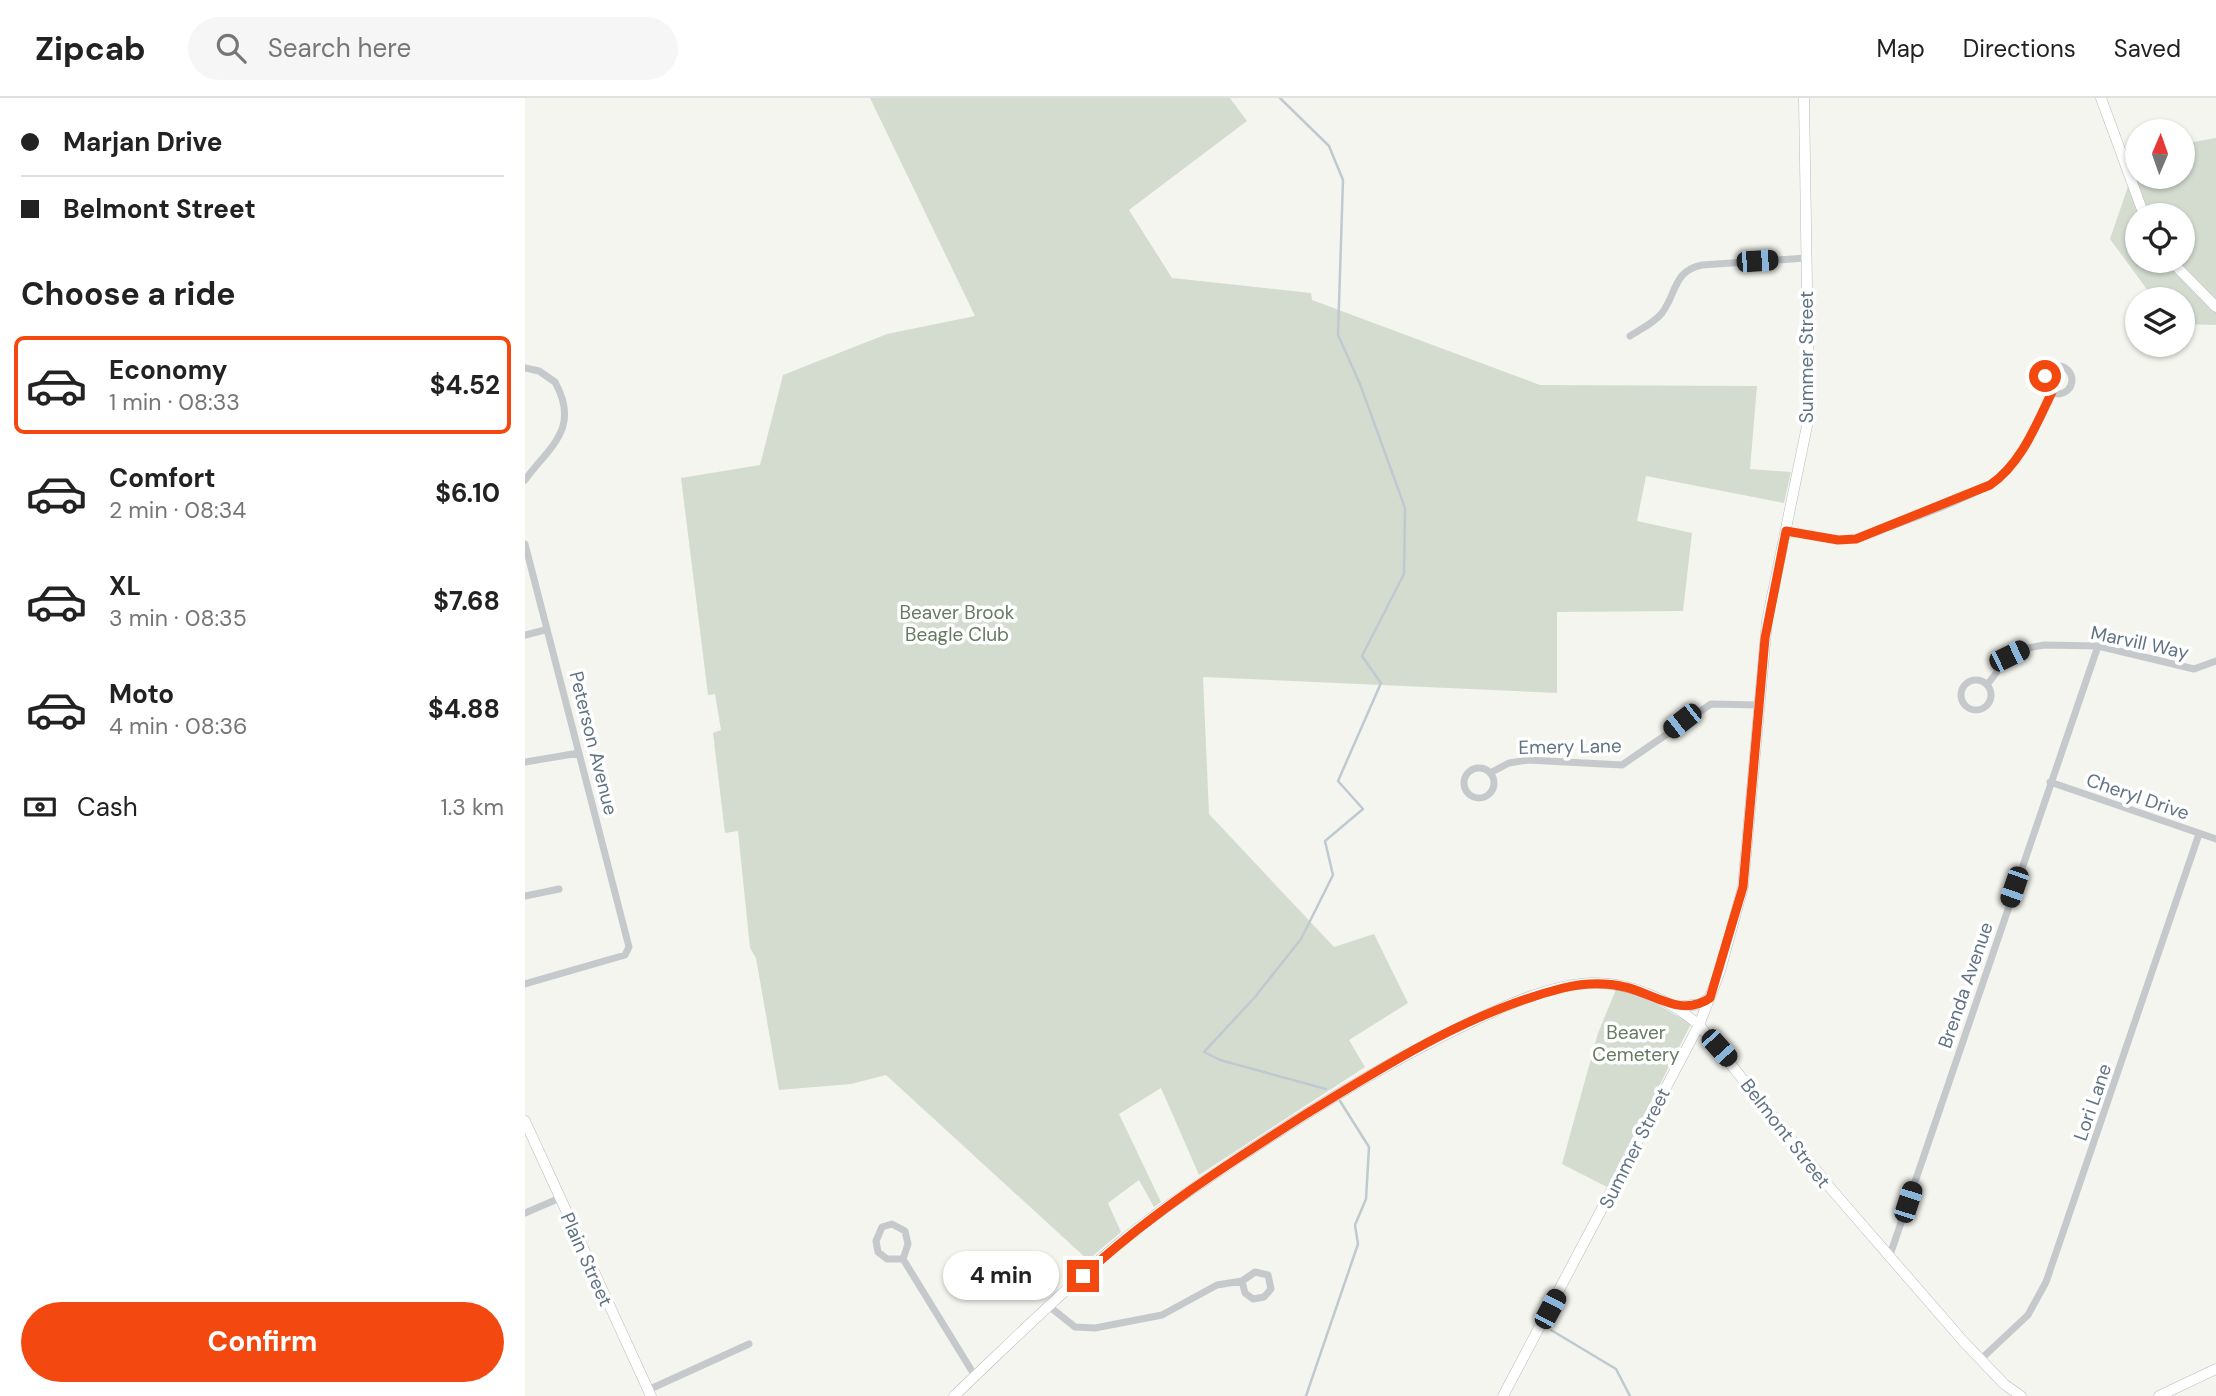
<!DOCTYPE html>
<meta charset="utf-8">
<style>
:root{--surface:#fff;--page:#f6f6f6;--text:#222;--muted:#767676;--line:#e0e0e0;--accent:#f34911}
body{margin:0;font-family:"DM Sans",sans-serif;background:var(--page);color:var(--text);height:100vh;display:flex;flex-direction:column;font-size:26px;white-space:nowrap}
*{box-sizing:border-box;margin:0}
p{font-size:23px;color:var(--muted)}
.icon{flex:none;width:38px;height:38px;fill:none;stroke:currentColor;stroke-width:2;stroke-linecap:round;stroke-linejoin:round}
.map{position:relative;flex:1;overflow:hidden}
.details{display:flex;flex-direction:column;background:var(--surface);width:525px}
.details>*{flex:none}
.guide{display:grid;align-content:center;height:154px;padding:0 21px;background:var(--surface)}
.needle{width:46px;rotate:2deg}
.tools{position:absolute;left:1600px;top:21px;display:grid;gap:14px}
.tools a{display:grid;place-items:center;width:70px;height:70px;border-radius:50%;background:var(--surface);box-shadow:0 2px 5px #0004;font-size:35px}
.end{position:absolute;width:32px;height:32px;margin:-16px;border:9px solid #f34911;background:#fff;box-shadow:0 0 0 4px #fff}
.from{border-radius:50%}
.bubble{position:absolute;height:49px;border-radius:24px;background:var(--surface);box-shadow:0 2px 5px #0004;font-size:23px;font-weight:700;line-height:49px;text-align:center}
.car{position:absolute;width:21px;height:42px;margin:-21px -10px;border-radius:9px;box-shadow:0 0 5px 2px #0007;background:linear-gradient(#222 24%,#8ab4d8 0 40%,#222 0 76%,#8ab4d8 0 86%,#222 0)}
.guide b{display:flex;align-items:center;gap:24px;height:66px;font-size:26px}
.guide b+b{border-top:2px solid var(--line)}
.guide i{width:18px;height:18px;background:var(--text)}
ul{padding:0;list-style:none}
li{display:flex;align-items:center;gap:21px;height:98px;margin:0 14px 10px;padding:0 7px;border:4px solid transparent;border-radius:10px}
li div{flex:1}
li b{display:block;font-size:26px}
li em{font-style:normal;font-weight:700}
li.selected{border-color:var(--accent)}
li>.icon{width:63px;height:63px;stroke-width:1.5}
h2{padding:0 21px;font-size:32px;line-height:84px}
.pay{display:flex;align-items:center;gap:18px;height:77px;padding:0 21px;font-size:26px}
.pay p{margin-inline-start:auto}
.button{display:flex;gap:14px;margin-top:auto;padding:14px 21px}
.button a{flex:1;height:80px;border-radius:42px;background:var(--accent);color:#fff;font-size:28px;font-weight:700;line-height:80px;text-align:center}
header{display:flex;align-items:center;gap:42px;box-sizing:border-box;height:98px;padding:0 35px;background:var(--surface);border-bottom:2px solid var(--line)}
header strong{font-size:33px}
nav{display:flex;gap:38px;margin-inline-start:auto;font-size:24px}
.search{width:490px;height:63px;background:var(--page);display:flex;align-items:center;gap:18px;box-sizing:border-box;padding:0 24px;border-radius:38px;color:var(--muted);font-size:26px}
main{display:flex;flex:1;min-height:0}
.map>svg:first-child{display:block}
.green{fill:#d4dcd0;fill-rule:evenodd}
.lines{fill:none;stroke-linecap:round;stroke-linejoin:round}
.stream{stroke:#becad0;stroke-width:2.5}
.secondary-casing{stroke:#b7bcc1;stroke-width:11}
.street{stroke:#c6c9cc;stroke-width:7}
.secondary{stroke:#fff;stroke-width:10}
.route{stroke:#f34911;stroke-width:9}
.labels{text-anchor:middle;stroke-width:7;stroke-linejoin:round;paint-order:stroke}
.street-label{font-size:19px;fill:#607384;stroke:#fff}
.park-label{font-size:19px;fill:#657a60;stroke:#fff}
</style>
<header>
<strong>Zipcab</strong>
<div class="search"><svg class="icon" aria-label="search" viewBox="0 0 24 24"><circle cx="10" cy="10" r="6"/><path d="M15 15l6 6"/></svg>Search here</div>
<nav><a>Map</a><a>Directions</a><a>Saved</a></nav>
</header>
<main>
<section class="details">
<div class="guide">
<b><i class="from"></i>Marjan Drive</b>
<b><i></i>Belmont Street</b>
</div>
<h2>Choose a ride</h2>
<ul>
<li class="selected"><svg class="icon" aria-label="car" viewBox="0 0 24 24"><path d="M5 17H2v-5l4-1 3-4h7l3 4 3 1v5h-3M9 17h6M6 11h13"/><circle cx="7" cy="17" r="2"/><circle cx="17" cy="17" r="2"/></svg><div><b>Economy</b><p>1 min · 08:33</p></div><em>$4.52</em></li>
<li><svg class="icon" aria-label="car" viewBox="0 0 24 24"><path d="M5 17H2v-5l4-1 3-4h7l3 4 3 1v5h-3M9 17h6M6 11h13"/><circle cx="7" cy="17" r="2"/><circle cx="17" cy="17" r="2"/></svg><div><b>Comfort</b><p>2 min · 08:34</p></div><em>$6.10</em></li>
<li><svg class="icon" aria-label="car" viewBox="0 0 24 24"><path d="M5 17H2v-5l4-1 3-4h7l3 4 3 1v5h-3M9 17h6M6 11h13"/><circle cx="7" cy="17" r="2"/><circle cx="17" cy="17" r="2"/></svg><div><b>XL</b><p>3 min · 08:35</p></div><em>$7.68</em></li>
<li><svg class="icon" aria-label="car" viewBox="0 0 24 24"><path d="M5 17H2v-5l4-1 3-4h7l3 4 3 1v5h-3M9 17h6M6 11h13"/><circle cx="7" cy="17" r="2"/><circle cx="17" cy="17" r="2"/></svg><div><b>Moto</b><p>4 min · 08:36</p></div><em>$4.88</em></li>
</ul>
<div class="pay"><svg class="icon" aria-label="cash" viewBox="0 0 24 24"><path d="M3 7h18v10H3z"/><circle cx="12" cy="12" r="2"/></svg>Cash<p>1.3 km</p></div>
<div class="button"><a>Confirm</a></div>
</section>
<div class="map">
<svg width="1691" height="1298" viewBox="0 0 1691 1298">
<rect width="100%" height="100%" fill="#f4f5ef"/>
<path class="green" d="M345,0H705L722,23L604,112L647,180L786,195L787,202L1015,287L1232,288L1225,371L1266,374L1259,405L1121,378L1112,423L1167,435L1158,513L1032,514V595L678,579L684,716L809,849L849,836L883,905L824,942L840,969L674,1077L636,990L594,1016L636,1104L629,1109L614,1082L583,1105L596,1134L563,1162L361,977L326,986L254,992L231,860L225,850L213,733L200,735L188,635L196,632L190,596L183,597L156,380L235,367L258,277L362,236L450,218Z
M1691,40V227L1657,226V201H1629L1585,141L1612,62V79H1657V46ZM1612,117H1657V163H1612Z
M1092,889L1125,902L1166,926L1082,1089L1037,1066L1073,935Z"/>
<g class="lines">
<path class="stream" d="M755,0L804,48L818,82L813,237L835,286L880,410L879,476L837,558L856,585L813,683L838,711L800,743L808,777L776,841L730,899L679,954L695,962L801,991
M1026,1232L1091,1271L1105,1298
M781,1298L833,1146L830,1127L841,1101L844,1049L815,1003"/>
<g class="secondary-casing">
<path id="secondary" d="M1576,0L1619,117
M1646,163L1691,209
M1150,909L1176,906L1184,900
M0,1023L126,1298
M429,1298C483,1247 536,1194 592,1147C630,1115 672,1088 713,1060C780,1016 846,974 918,938C963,916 1017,887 1067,885C1106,884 1145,902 1174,927L1307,1092L1438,1243L1479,1286L1496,1298
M978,1298L1174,927L1195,873L1218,789L1242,523L1284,318L1279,0
M1634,1298L1691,1271"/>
</g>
<path class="street" d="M1105,238C1116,231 1129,225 1137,215C1152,195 1148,173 1177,167L1281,160
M1519 282a14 14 0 1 1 28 0a14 14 0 1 1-28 0Z
M0,270L14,273L30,284C56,331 24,349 0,382
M1261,433L1313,442L1331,441C1365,428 1460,398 1482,373C1501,351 1513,321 1527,294
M0,446L104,849L100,857L0,886
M0,537L20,532
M1436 597a15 15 0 1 1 30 0a15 15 0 1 1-30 0Z
M1462,587L1484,558L1498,551L1519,547L1573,548L1669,571L1691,563
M0,664L54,655
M939 685a15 15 0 1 1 30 0a15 15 0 1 1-30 0Z
M965,675L984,665L1003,662L1097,667L1186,606L1235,607
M1525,684L1691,741
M0,798L34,791
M0,1115L35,1100
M1365,1157L1573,548
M378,1161L383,1146L380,1133L367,1126L357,1129L351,1143L353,1154L362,1161H378L450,1278
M525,1209L550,1229L570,1230L637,1217L692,1187L717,1183L730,1174L743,1177L746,1191L739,1199L728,1201L720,1195L717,1183
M1455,1262L1503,1217L1521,1184L1674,736
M123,1292L224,1246"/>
<use href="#secondary" class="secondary"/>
</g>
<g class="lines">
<path class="route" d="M558,1178C626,1115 704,1065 781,1016C861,967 946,913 1038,890C1059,885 1079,884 1100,889C1130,896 1156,920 1185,900L1218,789L1240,540L1261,433L1313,442L1331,441L1465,387C1496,366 1511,327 1527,294L1520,287V278"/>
</g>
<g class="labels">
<g class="street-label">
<text transform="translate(1281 259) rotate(-90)" y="7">Summer Street</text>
<text transform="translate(1615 544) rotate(12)" y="7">Marvill Way</text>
<text transform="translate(69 645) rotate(76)" y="7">Peterson Avenue</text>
<text transform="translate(1045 648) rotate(-1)" y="7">Emery Lane</text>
<text transform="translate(1613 698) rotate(19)" y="7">Cheryl Drive</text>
<text transform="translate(1440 887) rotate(-71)" y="7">Brenda Avenue</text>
<text transform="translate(1567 1004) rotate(-71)" y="7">Lori Lane</text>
<text transform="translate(1261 1035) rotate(52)" y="7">Belmont Street</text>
<text transform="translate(1109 1050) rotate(-63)" y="7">Summer Street</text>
<text transform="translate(62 1161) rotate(66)" y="7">Plain Street</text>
</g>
<g class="park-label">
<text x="432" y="521">Beaver Brook<tspan x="432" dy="22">Beagle Club</tspan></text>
<text x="1111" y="941">Beaver<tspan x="1111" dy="22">Cemetery</tspan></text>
</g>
</g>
</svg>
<div class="tools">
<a><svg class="needle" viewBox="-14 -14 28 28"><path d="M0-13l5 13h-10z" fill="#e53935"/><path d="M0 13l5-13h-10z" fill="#767676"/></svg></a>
<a><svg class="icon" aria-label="locate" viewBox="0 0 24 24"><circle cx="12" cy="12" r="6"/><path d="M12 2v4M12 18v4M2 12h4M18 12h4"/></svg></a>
<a><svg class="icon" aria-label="layers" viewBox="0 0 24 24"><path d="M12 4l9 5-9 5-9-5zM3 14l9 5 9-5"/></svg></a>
</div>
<i class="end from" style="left:1520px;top:278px"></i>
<i class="end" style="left:558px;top:1178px"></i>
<div class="bubble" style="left:418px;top:1153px;width:116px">4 min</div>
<i class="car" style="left:1232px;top:163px;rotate:86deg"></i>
<i class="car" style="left:1484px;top:558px;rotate:64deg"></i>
<i class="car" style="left:1157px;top:623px;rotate:232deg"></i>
<i class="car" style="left:1489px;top:789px;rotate:199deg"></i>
<i class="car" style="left:1194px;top:950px;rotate:138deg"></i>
<i class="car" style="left:1383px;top:1104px;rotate:18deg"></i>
<i class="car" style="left:1025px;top:1211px;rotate:28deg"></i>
</div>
</main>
